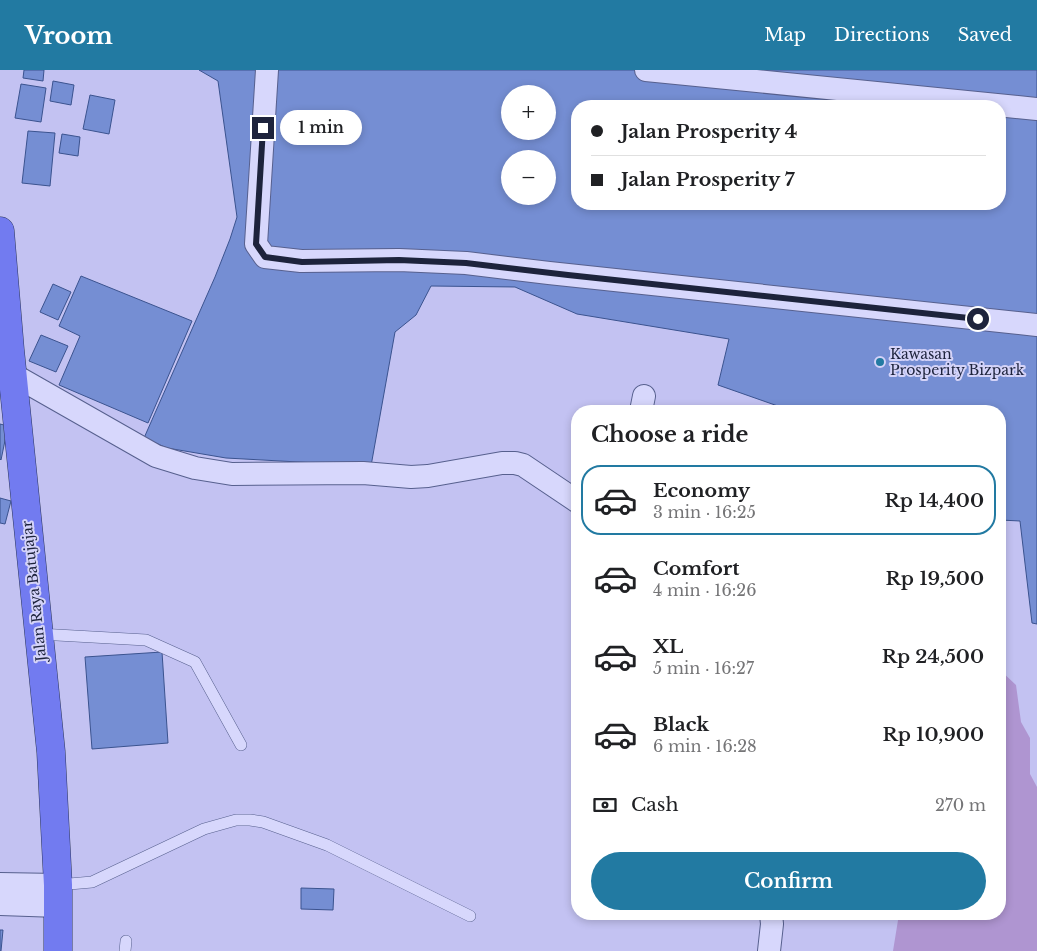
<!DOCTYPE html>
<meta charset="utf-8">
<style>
:root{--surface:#fff;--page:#f2f2f2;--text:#202124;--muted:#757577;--line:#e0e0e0;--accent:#227aa2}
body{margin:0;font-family:"Libre Baskerville",serif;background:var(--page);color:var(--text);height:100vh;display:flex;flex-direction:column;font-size:19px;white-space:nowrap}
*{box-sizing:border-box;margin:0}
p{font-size:16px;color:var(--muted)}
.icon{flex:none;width:28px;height:28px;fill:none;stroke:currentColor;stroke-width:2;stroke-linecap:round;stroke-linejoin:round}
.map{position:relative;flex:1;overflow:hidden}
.side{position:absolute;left:571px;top:335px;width:435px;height:515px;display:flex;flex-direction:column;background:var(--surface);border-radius:20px;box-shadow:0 2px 8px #0003}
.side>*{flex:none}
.guide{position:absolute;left:571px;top:30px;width:435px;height:110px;border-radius:20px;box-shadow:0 2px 8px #0003;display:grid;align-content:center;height:110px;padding:0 20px;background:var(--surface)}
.tools{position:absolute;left:501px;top:15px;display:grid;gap:10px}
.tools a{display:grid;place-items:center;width:55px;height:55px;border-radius:50%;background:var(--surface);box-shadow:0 2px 8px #0003;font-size:25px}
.end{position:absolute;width:22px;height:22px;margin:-11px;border:6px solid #1d233c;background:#fff;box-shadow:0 0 0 2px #fff}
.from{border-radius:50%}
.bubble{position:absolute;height:35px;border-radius:18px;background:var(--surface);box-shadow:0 2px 8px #0003;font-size:16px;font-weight:600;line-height:35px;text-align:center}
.guide b{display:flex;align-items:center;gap:18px;height:48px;font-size:19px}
.guide b+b{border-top:1px solid var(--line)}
.guide i{width:12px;height:12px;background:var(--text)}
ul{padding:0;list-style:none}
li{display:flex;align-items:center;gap:15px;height:70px;margin:0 10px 8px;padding:0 10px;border:2px solid transparent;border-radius:20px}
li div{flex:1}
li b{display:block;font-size:19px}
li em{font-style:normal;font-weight:600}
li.active{border-color:var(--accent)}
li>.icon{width:45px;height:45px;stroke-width:1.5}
h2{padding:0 20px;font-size:22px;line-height:60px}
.pay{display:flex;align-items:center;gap:12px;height:55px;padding:0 20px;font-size:19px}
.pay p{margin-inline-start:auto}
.button{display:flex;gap:10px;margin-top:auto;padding:10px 20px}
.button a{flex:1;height:58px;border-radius:30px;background:var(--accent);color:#fff;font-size:20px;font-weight:600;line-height:58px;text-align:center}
header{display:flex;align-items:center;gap:30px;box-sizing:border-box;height:70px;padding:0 25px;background:var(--accent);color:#fff}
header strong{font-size:24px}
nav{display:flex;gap:28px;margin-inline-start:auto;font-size:18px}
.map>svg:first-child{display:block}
.green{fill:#af95d1}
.building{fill:#758ed3;stroke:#3b538f;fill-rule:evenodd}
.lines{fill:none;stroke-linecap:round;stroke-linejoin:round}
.service-casing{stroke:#57608e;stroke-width:12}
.minor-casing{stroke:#57608e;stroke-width:24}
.trunk-casing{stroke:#2c365b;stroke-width:29}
.service{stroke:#d7d7fc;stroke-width:11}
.minor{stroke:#d7d7fc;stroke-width:22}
.trunk{stroke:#727bf0;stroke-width:28}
.route{stroke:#1d233c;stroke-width:6}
.poi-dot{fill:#227aa2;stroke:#d4d3f8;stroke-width:2}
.labels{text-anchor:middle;stroke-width:4;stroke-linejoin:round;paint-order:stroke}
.poi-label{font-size:14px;fill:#1d233c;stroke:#d4d3f8;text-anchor:start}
.street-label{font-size:14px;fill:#1d233c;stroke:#d4d3f8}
</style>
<header>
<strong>Vroom</strong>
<nav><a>Map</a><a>Directions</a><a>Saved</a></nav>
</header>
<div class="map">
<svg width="1037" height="881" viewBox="0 0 1037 881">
<rect width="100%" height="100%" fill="#c3c2f2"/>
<path class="green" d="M1000,600L1016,615L1021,652L1030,668V704L1037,717V881H893L899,844H1000Z"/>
<path class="building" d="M24,0H44L43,11L23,8Z
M199,0H1037V554L1032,553L1020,451L1000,450V341H792L718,315L729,269L577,244L515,217L431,216L416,245L395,262L371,396L226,388L167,378L144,368L215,207L230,169L237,147L218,11ZM510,24H548V61H510ZM578,36H1000V134H578ZM510,89H548V126H510Z
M53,11L74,15L71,35L50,31Z
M21,14L46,18L41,52L15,48Z
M90,25L115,30L109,64L83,59Z
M28,61L55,63L50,116L22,113Z
M62,64L80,67L78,86L59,83Z
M81,206L192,251L148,353L59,315L80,266L59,256Z
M53,214L71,222L58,250L40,242Z
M41,265L68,276L56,302L29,291Z
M0,354L8,356L1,390L0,389Z
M0,428L11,431L5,454L0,453Z
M162,582L168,673L92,679L85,587Z
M301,818L334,819L333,840L301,839Z
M0,860H3L1,881H0Z"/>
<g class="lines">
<g class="service-casing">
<path id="service" d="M39,564L146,570L195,592L241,675
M58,815L92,812L204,759L236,750H250L263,752L327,775L470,846
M125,881L126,871"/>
</g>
<g class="minor-casing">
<path id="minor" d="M267,0L256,174L265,187L301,191L399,190L466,193L549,203L1037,255
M646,0L1037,39
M12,304L156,386L195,398L232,404L363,403L411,407L428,406L502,393H515L523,395L578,432
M641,341L644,326
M0,814L58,815
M0,834L58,836
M769,881L772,854L771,844"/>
</g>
<g class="trunk-casing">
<path id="trunk" d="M0,161L10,280L51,682L58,815V881"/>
</g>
<use href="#service" class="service"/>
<use href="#minor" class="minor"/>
<use href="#trunk" class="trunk"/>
</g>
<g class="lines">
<path class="route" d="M263,58L256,174L265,187L302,192L399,190L466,193L568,205L978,249"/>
</g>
<circle class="poi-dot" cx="880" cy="292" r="5"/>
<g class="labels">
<g class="poi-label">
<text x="890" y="289">Kawasan<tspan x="890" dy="16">Prosperity Bizpark</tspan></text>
</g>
<g class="street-label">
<text transform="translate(34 521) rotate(-96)" y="5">Jalan Raya Batujajar</text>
</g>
</g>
</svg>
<div class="tools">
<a>+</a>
<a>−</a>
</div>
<i class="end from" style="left:978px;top:249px"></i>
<i class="end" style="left:263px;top:58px"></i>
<div class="bubble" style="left:280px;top:40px;width:82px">1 min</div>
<div class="guide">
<b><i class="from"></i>Jalan Prosperity 4</b>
<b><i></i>Jalan Prosperity 7</b>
</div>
<section class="side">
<h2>Choose a ride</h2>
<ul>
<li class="active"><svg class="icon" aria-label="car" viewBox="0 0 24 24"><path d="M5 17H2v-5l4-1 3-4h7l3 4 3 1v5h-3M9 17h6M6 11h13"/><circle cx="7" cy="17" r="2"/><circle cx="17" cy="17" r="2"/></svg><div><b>Economy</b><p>3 min · 16:25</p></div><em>Rp 14,400</em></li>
<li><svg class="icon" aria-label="car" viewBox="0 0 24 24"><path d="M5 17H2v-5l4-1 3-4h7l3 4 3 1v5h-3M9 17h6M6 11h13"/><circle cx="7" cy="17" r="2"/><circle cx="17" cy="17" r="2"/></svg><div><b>Comfort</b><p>4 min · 16:26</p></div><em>Rp 19,500</em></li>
<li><svg class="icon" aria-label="car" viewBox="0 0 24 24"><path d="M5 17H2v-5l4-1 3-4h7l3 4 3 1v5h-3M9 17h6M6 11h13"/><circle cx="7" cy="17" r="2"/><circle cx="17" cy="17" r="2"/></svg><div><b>XL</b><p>5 min · 16:27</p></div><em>Rp 24,500</em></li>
<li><svg class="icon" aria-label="car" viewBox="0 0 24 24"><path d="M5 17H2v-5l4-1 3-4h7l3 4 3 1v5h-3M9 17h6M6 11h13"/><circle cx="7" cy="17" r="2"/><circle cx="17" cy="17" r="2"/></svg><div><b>Black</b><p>6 min · 16:28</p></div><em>Rp 10,900</em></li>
</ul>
<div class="pay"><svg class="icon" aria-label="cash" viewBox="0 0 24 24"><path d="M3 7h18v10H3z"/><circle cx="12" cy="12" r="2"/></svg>Cash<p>270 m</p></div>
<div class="button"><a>Confirm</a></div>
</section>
</div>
